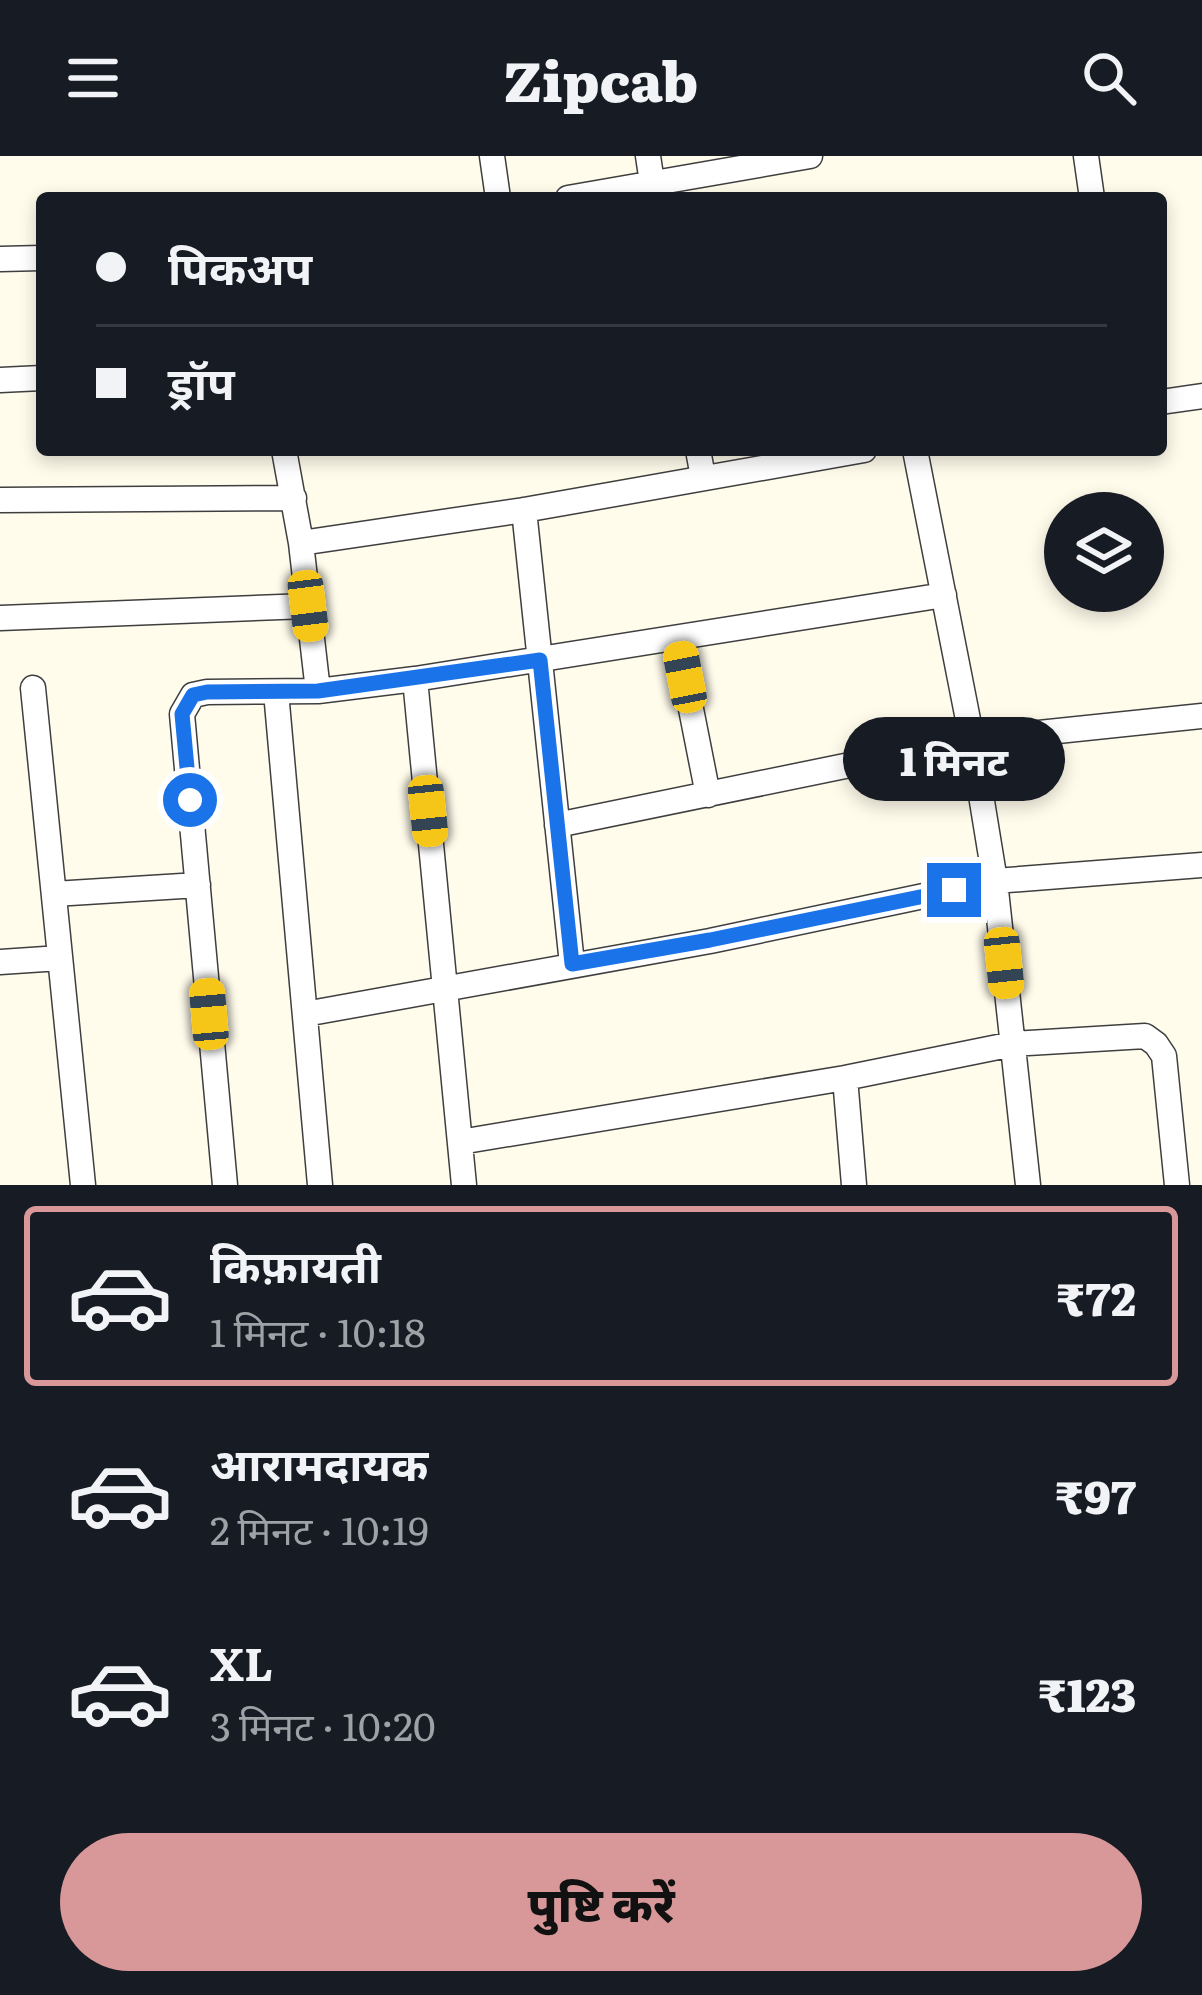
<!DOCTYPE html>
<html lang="hi">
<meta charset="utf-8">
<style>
:root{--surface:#171b24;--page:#242831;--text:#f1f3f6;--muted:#9ea1a6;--line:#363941;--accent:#d89899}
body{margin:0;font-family:Literata,"Noto Sans Devanagari",serif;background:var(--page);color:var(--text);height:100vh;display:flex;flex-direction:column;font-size:45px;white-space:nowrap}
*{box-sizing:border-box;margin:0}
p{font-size:39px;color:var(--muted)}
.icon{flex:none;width:66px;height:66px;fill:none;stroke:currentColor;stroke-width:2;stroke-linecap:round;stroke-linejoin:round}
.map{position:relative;height:1029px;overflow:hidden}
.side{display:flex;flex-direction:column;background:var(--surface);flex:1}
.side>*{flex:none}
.hud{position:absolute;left:36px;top:36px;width:1131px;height:264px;border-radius:12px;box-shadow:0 6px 18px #0003;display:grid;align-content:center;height:264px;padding:0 60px;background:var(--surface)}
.fabs{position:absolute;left:1044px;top:336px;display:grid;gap:24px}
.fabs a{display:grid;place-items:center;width:120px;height:120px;border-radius:50%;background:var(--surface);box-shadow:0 6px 18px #0003;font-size:60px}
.end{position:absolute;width:54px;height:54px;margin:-27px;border:15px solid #1a73e8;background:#fff;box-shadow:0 0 0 6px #fff}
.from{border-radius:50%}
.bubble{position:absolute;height:84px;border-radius:42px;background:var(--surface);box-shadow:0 6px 18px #0003;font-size:39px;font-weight:800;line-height:84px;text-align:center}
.car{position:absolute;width:36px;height:72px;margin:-36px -18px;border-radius:15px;box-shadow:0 0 9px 3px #0007;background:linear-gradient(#f5c518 24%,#345 0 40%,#f5c518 0 76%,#345 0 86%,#f5c518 0)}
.hud b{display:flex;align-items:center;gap:42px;height:114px;font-size:45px}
.hud b+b{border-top:3px solid var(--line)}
.hud i{width:30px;height:30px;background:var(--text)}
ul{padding:21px 0 0;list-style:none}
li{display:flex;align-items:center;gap:36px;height:180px;margin:0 24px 18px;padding:0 36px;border:6px solid transparent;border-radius:12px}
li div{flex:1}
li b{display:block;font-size:45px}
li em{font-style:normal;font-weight:800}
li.current{border-color:var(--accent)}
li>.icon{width:108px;height:108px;stroke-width:1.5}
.action{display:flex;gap:24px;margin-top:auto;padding:24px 60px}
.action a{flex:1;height:138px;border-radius:72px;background:var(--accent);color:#111;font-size:48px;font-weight:800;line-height:138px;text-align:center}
header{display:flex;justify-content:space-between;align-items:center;height:156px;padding:0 60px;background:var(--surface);font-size:54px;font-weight:800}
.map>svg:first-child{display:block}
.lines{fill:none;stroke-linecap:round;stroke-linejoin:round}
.street-casing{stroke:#3f3f3f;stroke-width:27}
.street{stroke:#fff;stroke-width:24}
.route{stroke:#1a73e8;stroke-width:15}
</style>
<header><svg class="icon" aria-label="menu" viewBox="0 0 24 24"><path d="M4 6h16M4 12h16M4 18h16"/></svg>Zipcab<svg class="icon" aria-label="search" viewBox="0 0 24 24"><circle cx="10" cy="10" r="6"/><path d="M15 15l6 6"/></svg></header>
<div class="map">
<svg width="1202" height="1029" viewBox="0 0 1202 1029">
<rect width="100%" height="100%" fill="#fffcec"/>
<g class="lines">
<g class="street-casing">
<path id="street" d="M492,0L498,42
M648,0L654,40
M1086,0L1092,42
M568,42L810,0
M0,103L42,102
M0,224L42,222
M1161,246L1202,240
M284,294L301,387L318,535
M698,294L703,321
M915,294L972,584L995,725L1028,1029
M0,344L294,342
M524,354L572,808
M301,387L524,354L864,294
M0,462L307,450
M677,482L708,639
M415,523L464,1029
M33,532L83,1029
M276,536L320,1029
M557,669L972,584L1202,560
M54,738L198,729
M0,806L60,802
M305,858L710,785L995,725L1202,709
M845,922L854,1029
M460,986L845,922L1013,888L1145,880L1156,888L1164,900L1177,1029
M225,1029L182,558L193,539L207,536L318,535L415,523L944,439"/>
</g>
<use href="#street" class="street"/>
</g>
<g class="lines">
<path class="route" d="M190,644L182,558L193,539L207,536L318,535L540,504L572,808L710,784L954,734"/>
</g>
</svg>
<div class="fabs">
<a><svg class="icon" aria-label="layers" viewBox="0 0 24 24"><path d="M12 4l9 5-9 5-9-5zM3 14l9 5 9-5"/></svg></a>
</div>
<i class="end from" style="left:190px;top:644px"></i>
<i class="end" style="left:954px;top:734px"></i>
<div class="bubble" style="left:843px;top:561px;width:222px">1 मिनट</div>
<i class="car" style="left:308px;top:450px;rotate:173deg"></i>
<i class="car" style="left:685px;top:521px;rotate:349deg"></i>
<i class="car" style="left:428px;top:655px;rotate:174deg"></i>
<i class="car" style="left:1004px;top:807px;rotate:174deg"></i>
<i class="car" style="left:209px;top:858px;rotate:355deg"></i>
<div class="hud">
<b><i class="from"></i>पिकअप</b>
<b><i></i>ड्रॉप</b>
</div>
</div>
<section class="side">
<ul>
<li class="current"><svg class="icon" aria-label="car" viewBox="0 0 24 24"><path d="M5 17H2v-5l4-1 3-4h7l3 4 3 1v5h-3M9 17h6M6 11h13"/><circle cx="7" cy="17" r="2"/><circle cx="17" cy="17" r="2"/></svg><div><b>किफ़ायती</b><p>1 मिनट · 10:18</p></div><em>₹72</em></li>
<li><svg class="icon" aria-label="car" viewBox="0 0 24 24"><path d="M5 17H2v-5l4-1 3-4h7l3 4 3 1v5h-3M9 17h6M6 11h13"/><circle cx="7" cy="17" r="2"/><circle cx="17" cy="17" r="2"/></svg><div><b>आरामदायक</b><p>2 मिनट · 10:19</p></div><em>₹97</em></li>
<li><svg class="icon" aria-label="car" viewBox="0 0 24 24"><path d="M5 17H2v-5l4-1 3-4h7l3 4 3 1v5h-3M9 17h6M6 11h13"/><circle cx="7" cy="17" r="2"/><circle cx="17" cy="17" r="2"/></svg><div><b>XL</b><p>3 मिनट · 10:20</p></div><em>₹123</em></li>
</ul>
<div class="action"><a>पुष्टि करें</a></div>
</section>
